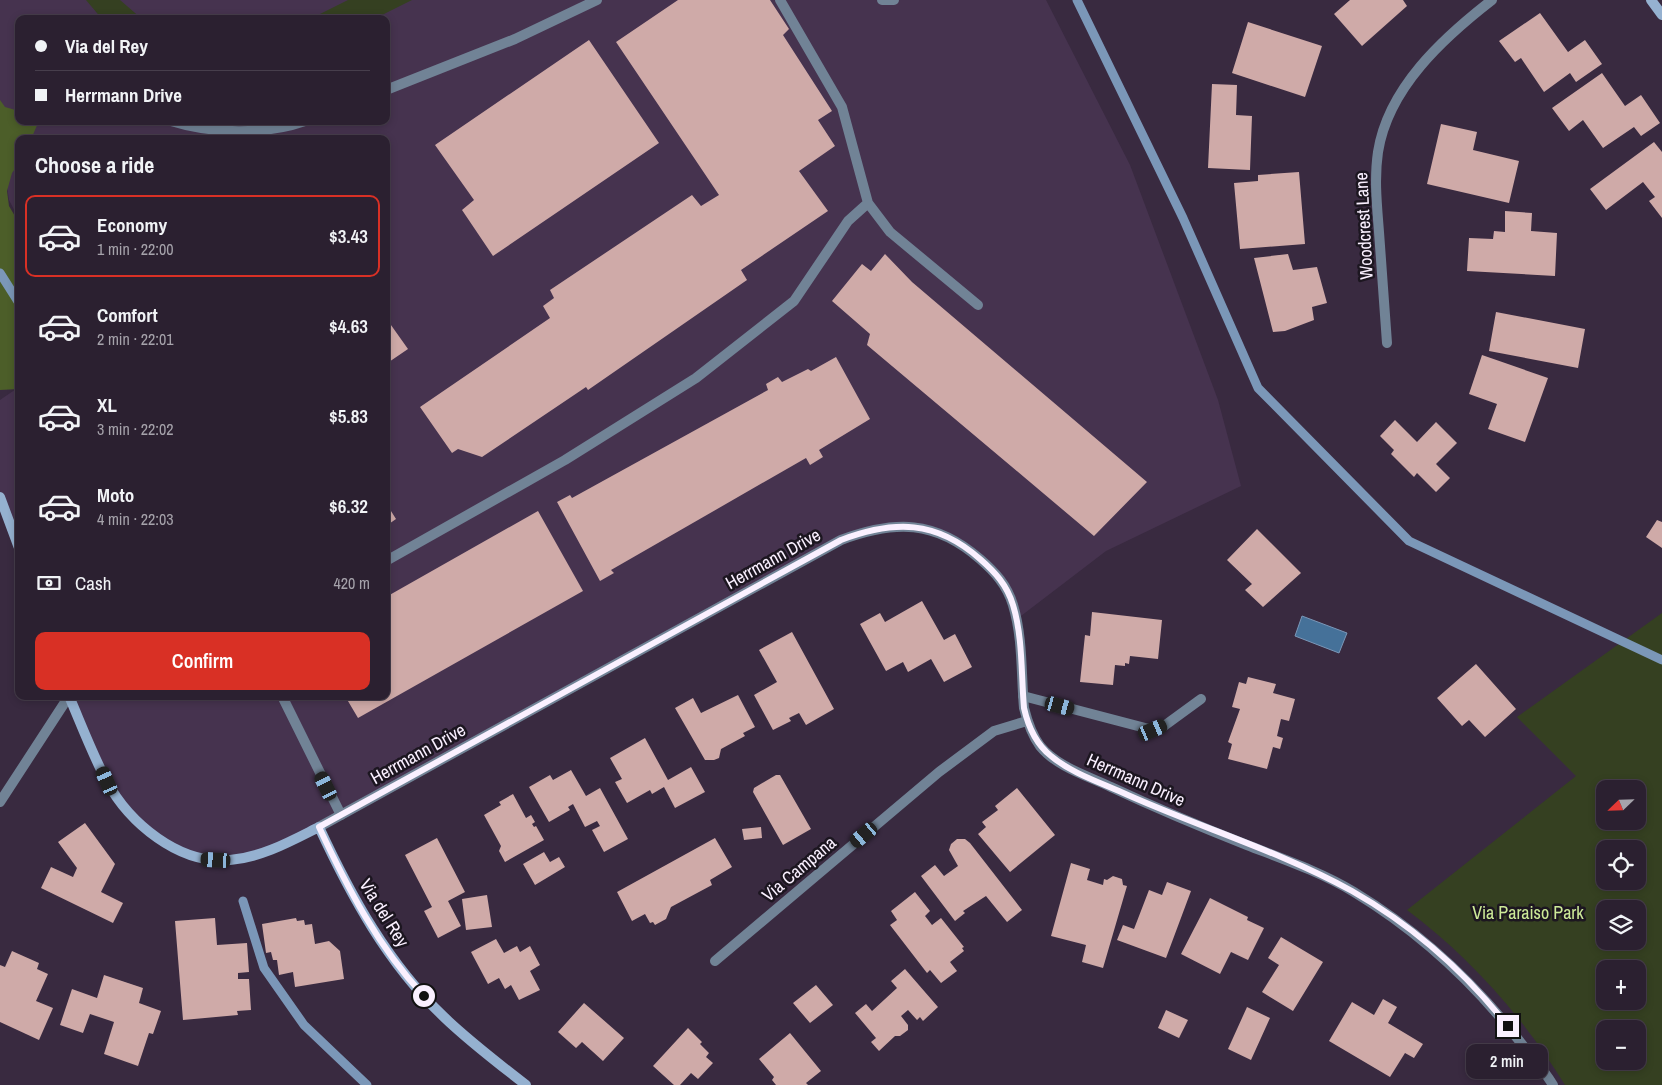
<!DOCTYPE html>
<meta charset="utf-8">
<style>
:root{--surface:#2b2030;--page:#372d3c;--text:#f1f3f6;--muted:#a6a3ab;--line:#473e4c;--accent:#d93025}
body{margin:0;font-family:"Archivo Narrow",sans-serif;background:var(--page);color:var(--text);height:100vh;display:flex;flex-direction:column;font-size:19px;white-space:nowrap}
*{box-sizing:border-box;margin:0}
p{font-size:16px;color:var(--muted)}
.icon{flex:none;width:28px;height:28px;fill:none;stroke:currentColor;stroke-width:2;stroke-linecap:round;stroke-linejoin:round}
.map{position:relative;flex:1;overflow:hidden}
.sheet{position:absolute;left:15px;top:135px;width:375px;height:565px;display:flex;flex-direction:column;background:var(--surface);border-radius:10px;box-shadow:0 2px 8px #0003,0 0 0 1px var(--line)}
.sheet>*{flex:none}
.guide{position:absolute;left:15px;top:15px;width:375px;height:110px;border-radius:10px;box-shadow:0 2px 8px #0003,0 0 0 1px var(--line);display:grid;align-content:center;height:110px;padding:0 20px;background:var(--surface)}
.needle{width:32px;rotate:247deg}
.controls{position:absolute;left:1596px;top:780px;display:grid;gap:10px}
.controls a{display:grid;place-items:center;width:50px;height:50px;border-radius:10px;background:var(--surface);box-shadow:0 2px 8px #0003,0 0 0 1px var(--line);font-size:25px}
.end{position:absolute;width:22px;height:22px;margin:-11px;border:6px solid #faf0ff;background:#111;box-shadow:0 0 0 2px #111}
.from{border-radius:50%}
.bubble{position:absolute;height:35px;border-radius:10px;background:var(--surface);box-shadow:0 2px 8px #0003,0 0 0 1px var(--line);font-size:16px;font-weight:600;line-height:35px;text-align:center}
.car{position:absolute;width:15px;height:30px;margin:-15px -8px;border-radius:6px;box-shadow:0 0 4px 1px #0007;background:linear-gradient(#222 24%,#8ab4d8 0 40%,#222 0 76%,#8ab4d8 0 86%,#222 0)}
.guide b{display:flex;align-items:center;gap:18px;height:48px;font-size:19px}
.guide b+b{border-top:1px solid var(--line)}
.guide i{width:12px;height:12px;background:var(--text)}
ul{padding:0;list-style:none}
li{display:flex;align-items:center;gap:15px;height:82px;margin:0 10px 8px;padding:0 10px;border:2px solid transparent;border-radius:10px}
li div{flex:1}
li b{display:block;font-size:19px}
li em{font-style:normal;font-weight:600}
li.current{border-color:var(--accent)}
li>.icon{width:45px;height:45px;stroke-width:1.5}
h2{padding:0 20px;font-size:22px;line-height:60px}
.pay{display:flex;align-items:center;gap:12px;height:55px;padding:0 20px;font-size:19px}
.pay p{margin-inline-start:auto}
.cta{display:flex;gap:10px;margin-top:auto;padding:10px 20px}
.cta a{flex:1;height:58px;border-radius:10px;background:var(--accent);color:#fff;font-size:20px;font-weight:600;line-height:58px;text-align:center}
.map>svg:first-child{display:block}
.built{fill:#46334f;fill-rule:evenodd}
.green{fill:#354021;fill-rule:evenodd}
.forest{fill:#4c5e29}
.water{fill:#457199;stroke:#7b97b8}
.lines{fill:none;stroke-linecap:round;stroke-linejoin:round}
.stream{stroke:#7b97b8;stroke-width:9}
.building{fill:#cfaaa8}
.lane{stroke:#718396;stroke-width:10}
.street{stroke:#718396;stroke-width:10}
.secondary{stroke:#95b1d0;stroke-width:10}
.route{stroke:#faf0ff;stroke-width:6}
.labels{text-anchor:middle;stroke-width:5;stroke-linejoin:round;paint-order:stroke}
.street-label{font-size:18px;fill:#faf0ff;stroke:#1c1620}
.park-label{font-size:18px;fill:#cdea98;stroke:#1c1620}
</style>
<div class="map">
<svg width="1662" height="1085" viewBox="0 0 1662 1085">
<rect width="100%" height="100%" fill="#392a40"/>
<path class="built" d="M0,0H1046L1130,165L1218,400L1241,486L1106,551L1017,619L1013,603L974,553L922,527L858,534L341,815L254,856L202,859L152,833L107,781L69,696H386V139H19V219L9,200L0,138ZM19,19H386V121H19Z
M19,387V548L0,497V400Z"/>
<path class="green" d="M86,0H120L142,19H102Z
M348,0H412L374,19H310Z
M1662,613V1085H1565C1523,1017 1471,958 1407,910L1576,776L1517,717ZM1605,789H1638V821H1605ZM1605,849H1638V881H1605ZM1605,909H1638V941H1605ZM1605,969H1638V1001H1605ZM1605,1029H1638V1061H1605Z"/>
<path class="forest" d="M0,100L5,107L19,111V121H39L31,139H19V163L12,173L7,191L9,206L19,223V389L0,390Z"/>
<path class="water" d="M1302,616L1347,633L1339,653L1295,636Z"/>
<g class="lines">
<path class="stream" d="M1077,0L1183,218L1258,388L1409,541L1662,660
M0,273L19,303
M243,901L264,968L304,1025L367,1085"/>
</g>
<path class="building" d="M678,0H770L789,29L783,35L832,111L818,120L835,146L799,171L828,211L741,270L747,280L588,390L586,387L482,457L458,449L452,453L420,407L550,318L543,306L554,298L550,290L692,195L701,206L719,195L616,42Z
M1350,0H1403L1407,6L1362,46L1334,14Z
M1540,13L1568,52L1585,40L1602,64L1576,82L1570,73L1544,92L1521,58L1515,62L1499,41Z
M1248,22L1322,46L1305,97L1232,73Z
M589,40L659,143L493,256L462,210L474,200L435,145Z
M1602,73L1625,106L1641,95L1660,123L1641,136L1634,127L1603,148L1583,120L1569,131L1552,108Z
M1212,84L1237,85L1236,115L1252,116L1250,170L1208,168Z
M1441,124L1477,132L1473,150L1519,161L1509,203L1427,184Z
M1654,142L1662,152V218L1649,201L1655,197L1643,182L1606,210L1590,189Z
M1299,172L1305,244L1240,249L1234,183L1258,181V175Z
M1505,211L1532,213L1531,231L1557,233L1555,276L1467,271L1469,238L1493,239L1494,231L1505,232Z
M885,254L912,282L1147,482L1094,536L867,345L870,334L832,301L862,264L871,271Z
M1288,254L1293,270L1317,267L1327,303L1312,307L1314,320L1285,331L1273,332L1254,258Z
M1496,312L1585,329L1578,368L1489,351Z
M386,318L408,349L386,364Z
M1482,355L1548,378L1525,442L1488,429L1497,404L1469,394Z
M836,357L870,419L819,450L823,457L810,465L806,458L611,570L614,573L600,581L557,502L570,495L572,498L768,390L766,384L778,377L782,382L808,369L811,371Z
M1395,420L1417,442L1436,422L1457,443L1436,464L1450,478L1436,492L1417,473L1414,477L1391,454L1394,450L1380,436Z
M386,503L396,519L386,526Z
M538,511L583,591L358,718L345,696H386V597Z
M1657,520L1662,522V548L1646,537Z
M1257,529L1301,573L1263,607L1245,590L1252,584L1227,560Z
M922,601L944,640L955,634L972,667L944,682L931,659L908,672L903,662L886,671L860,624L880,613L885,622Z
M1092,612L1162,620L1158,659L1130,656L1129,664L1125,663V666L1115,665L1113,685L1080,682L1085,635L1090,636Z
M792,632L834,709L806,725L799,713L789,718L791,721L773,730L754,695L777,682L759,650Z
M1476,664L1516,709L1485,737L1469,720L1462,726L1437,698Z
M1248,677L1276,684L1273,693L1295,699L1289,721L1281,719L1277,736L1283,738L1280,749L1273,747L1267,769L1228,759L1232,744L1228,742L1240,709L1232,707L1239,682L1246,684Z
M738,695L755,727L743,733L745,736L721,749L719,758L714,760H705L675,708L693,698L701,713Z
M645,738L668,780L691,767L705,792L675,808L664,787L652,794L650,790L627,803L615,782L622,779L610,758Z
M571,770L586,796L600,788L628,839L604,852L592,830L600,826L597,821L585,827L573,804L568,807L570,810L549,822L529,787L550,775L553,780Z
M776,775H780L811,829L783,845L753,792L754,788Z
M1017,788L1055,835L1010,872L978,834L986,827L982,822L998,810L995,806Z
M513,794L526,818L531,815L535,822L532,824L534,827L536,826L544,840L505,862L499,851L501,846L484,815L501,805L499,802Z
M85,823L115,864L101,892L123,903L113,923L41,888L51,867L73,877L77,868L58,842Z
M761,827L762,838L744,840L742,829Z
M437,838L465,892L448,901L461,926L438,938L424,911L432,907L405,855Z
M715,838L732,867L710,880L712,885L671,907L666,919L655,925L653,922L650,923L645,914L632,921L617,892Z
M957,839H965L970,843L1022,910L1007,922L986,896L963,911L965,913L955,921L921,876L935,865L944,876L958,866L949,850L951,844Z
M544,852L550,862L559,857L565,867L535,885L523,864Z
M1071,863L1090,869L1087,880L1103,885L1104,879L1107,880L1113,876L1122,879L1123,885L1127,886L1103,968L1082,962L1086,945L1051,936Z
M1167,882L1191,891L1166,958L1117,940L1123,925L1134,929L1149,890L1162,895Z
M915,892L930,911L925,916L932,925L941,918L964,947L962,948L964,951L950,962L957,971L941,983L930,970L927,973L890,925L897,920L891,911Z
M487,895L492,927L466,930L462,899Z
M1210,898L1248,917L1247,920L1264,928L1248,960L1231,952L1220,974L1181,954Z
M215,918L217,945L247,943L249,972L238,973V979H249L251,1010L237,1011L238,1015L183,1020L175,921Z
M296,918L297,921L304,920L305,925L312,924L315,944L329,941L340,951L344,979L295,987L293,972L279,975L277,960H273L271,952L266,953L262,924Z
M1281,937L1323,962L1293,1011L1262,992L1279,965L1268,958Z
M496,939L504,953L517,946L520,952L530,946L540,965L530,971L540,990L519,1000L511,985L505,989L499,978L488,984L471,952Z
M12,951L39,963L37,969L48,974L36,1001L53,1008L39,1040L0,1022V965L5,967Z
M905,969L938,1007L923,1021L920,1017L917,1020L908,1010L901,1016L908,1025V1030L900,1036H895L879,1051L871,1042L876,1038L855,1013L866,1004L872,1011L897,988L891,981Z
M104,975L143,988L139,1003L161,1011L153,1034L149,1033L138,1066L104,1054L114,1022L90,1014L83,1033L60,1025L72,989L97,998Z
M816,985L833,1005L810,1023L793,1003Z
M1383,999L1397,1007L1388,1023L1423,1044L1414,1058L1405,1053L1390,1077L1329,1041L1352,1002L1374,1015Z
M584,1003L624,1038L603,1061L582,1042L576,1048L558,1032Z
M1247,1007L1270,1018L1251,1060L1228,1049Z
M1166,1010L1188,1020L1179,1038L1158,1028Z
M688,1028L702,1042L700,1044L709,1053L706,1057L713,1063L698,1079L691,1073L680,1085H674L653,1066Z
M790,1033L821,1071L806,1083L808,1085H776L772,1080L774,1077L759,1059Z"/>
<g class="lines">
<path class="lane" d="M882,0H894
M386,90L515,39L597,0
M171,121C212,134 265,135 305,121
M868,203L890,232L978,305
M386,561L565,460L696,378L794,301L848,221L868,203L842,107L780,0
M282,696L341,815
M1023,696L1153,730L1164,726L1201,699"/>
<path class="street" d="M1387,343C1384,306 1382,269 1379,232C1377,206 1374,179 1378,152C1388,88 1443,38 1492,0
M0,802L69,696
M319,827L841,540C895,520 935,520 980,559C995,572 1007,585 1013,605C1023,638 1021,674 1024,708C1027,720 1032,735 1040,746C1057,767 1088,776 1111,787C1156,808 1201,827 1247,845C1283,859 1321,872 1354,892C1420,932 1474,982 1521,1043C1532,1057 1544,1070 1553,1085
M715,961L939,772L994,731L1027,721"/>
<path class="secondary" d="M1651,0L1662,15
M0,497L19,548
M69,696C81,724 92,753 106,780C129,823 179,865 230,860C263,857 291,841 319,827C351,896 388,964 444,1017C470,1042 498,1063 526,1085"/>
</g>
<g class="lines">
<path class="route" d="M424,996C378,947 347,887 319,827L841,540C894,520 936,520 980,559C995,572 1007,585 1013,605C1023,638 1021,674 1024,708C1028,726 1036,744 1051,756C1070,772 1096,781 1119,791C1195,826 1278,850 1352,891C1412,925 1465,972 1508,1026"/>
</g>
<g class="labels">
<g class="street-label">
<text transform="translate(1364 226) rotate(-93)" y="6">Woodcrest Lane</text>
<text transform="translate(773 559) rotate(-29)" y="6">Herrmann Drive</text>
<text transform="translate(418 754) rotate(-29)" y="6">Herrmann Drive</text>
<text transform="translate(1136 780) rotate(24)" y="6">Herrmann Drive</text>
<text transform="translate(799 869) rotate(-40)" y="6">Via Campana</text>
<text transform="translate(384 913) rotate(58)" y="6">Via del Rey</text>
</g>
<g class="park-label">
<text x="1528" y="919">Via Paraiso Park</text>
</g>
</g>
</svg>
<div class="controls">
<a><svg class="needle" viewBox="-14 -14 28 28"><path d="M0-13l5 13h-10z" fill="#e53935"/><path d="M0 13l5-13h-10z" fill="#a6a3ab"/></svg></a>
<a><svg class="icon" aria-label="locate" viewBox="0 0 24 24"><circle cx="12" cy="12" r="6"/><path d="M12 2v4M12 18v4M2 12h4M18 12h4"/></svg></a>
<a><svg class="icon" aria-label="layers" viewBox="0 0 24 24"><path d="M12 4l9 5-9 5-9-5zM3 14l9 5 9-5"/></svg></a>
<a>+</a>
<a>−</a>
</div>
<i class="end from" style="left:424px;top:996px"></i>
<i class="end" style="left:1508px;top:1026px"></i>
<div class="bubble" style="left:1466px;top:1044px;width:82px">2 min</div>
<i class="car" style="left:1060px;top:706px;rotate:105deg"></i>
<i class="car" style="left:1153px;top:730px;rotate:67deg"></i>
<i class="car" style="left:107px;top:781px;rotate:336deg"></i>
<i class="car" style="left:326px;top:786px;rotate:334deg"></i>
<i class="car" style="left:864px;top:835px;rotate:230deg"></i>
<i class="car" style="left:216px;top:860px;rotate:273deg"></i>
<div class="guide">
<b><i class="from"></i>Via del Rey</b>
<b><i></i>Herrmann Drive</b>
</div>
<section class="sheet">
<h2>Choose a ride</h2>
<ul>
<li class="current"><svg class="icon" aria-label="car" viewBox="0 0 24 24"><path d="M5 17H2v-5l4-1 3-4h7l3 4 3 1v5h-3M9 17h6M6 11h13"/><circle cx="7" cy="17" r="2"/><circle cx="17" cy="17" r="2"/></svg><div><b>Economy</b><p>1 min · 22:00</p></div><em>$3.43</em></li>
<li><svg class="icon" aria-label="car" viewBox="0 0 24 24"><path d="M5 17H2v-5l4-1 3-4h7l3 4 3 1v5h-3M9 17h6M6 11h13"/><circle cx="7" cy="17" r="2"/><circle cx="17" cy="17" r="2"/></svg><div><b>Comfort</b><p>2 min · 22:01</p></div><em>$4.63</em></li>
<li><svg class="icon" aria-label="car" viewBox="0 0 24 24"><path d="M5 17H2v-5l4-1 3-4h7l3 4 3 1v5h-3M9 17h6M6 11h13"/><circle cx="7" cy="17" r="2"/><circle cx="17" cy="17" r="2"/></svg><div><b>XL</b><p>3 min · 22:02</p></div><em>$5.83</em></li>
<li><svg class="icon" aria-label="car" viewBox="0 0 24 24"><path d="M5 17H2v-5l4-1 3-4h7l3 4 3 1v5h-3M9 17h6M6 11h13"/><circle cx="7" cy="17" r="2"/><circle cx="17" cy="17" r="2"/></svg><div><b>Moto</b><p>4 min · 22:03</p></div><em>$6.32</em></li>
</ul>
<div class="pay"><svg class="icon" aria-label="cash" viewBox="0 0 24 24"><path d="M3 7h18v10H3z"/><circle cx="12" cy="12" r="2"/></svg>Cash<p>420 m</p></div>
<div class="cta"><a>Confirm</a></div>
</section>
</div>
